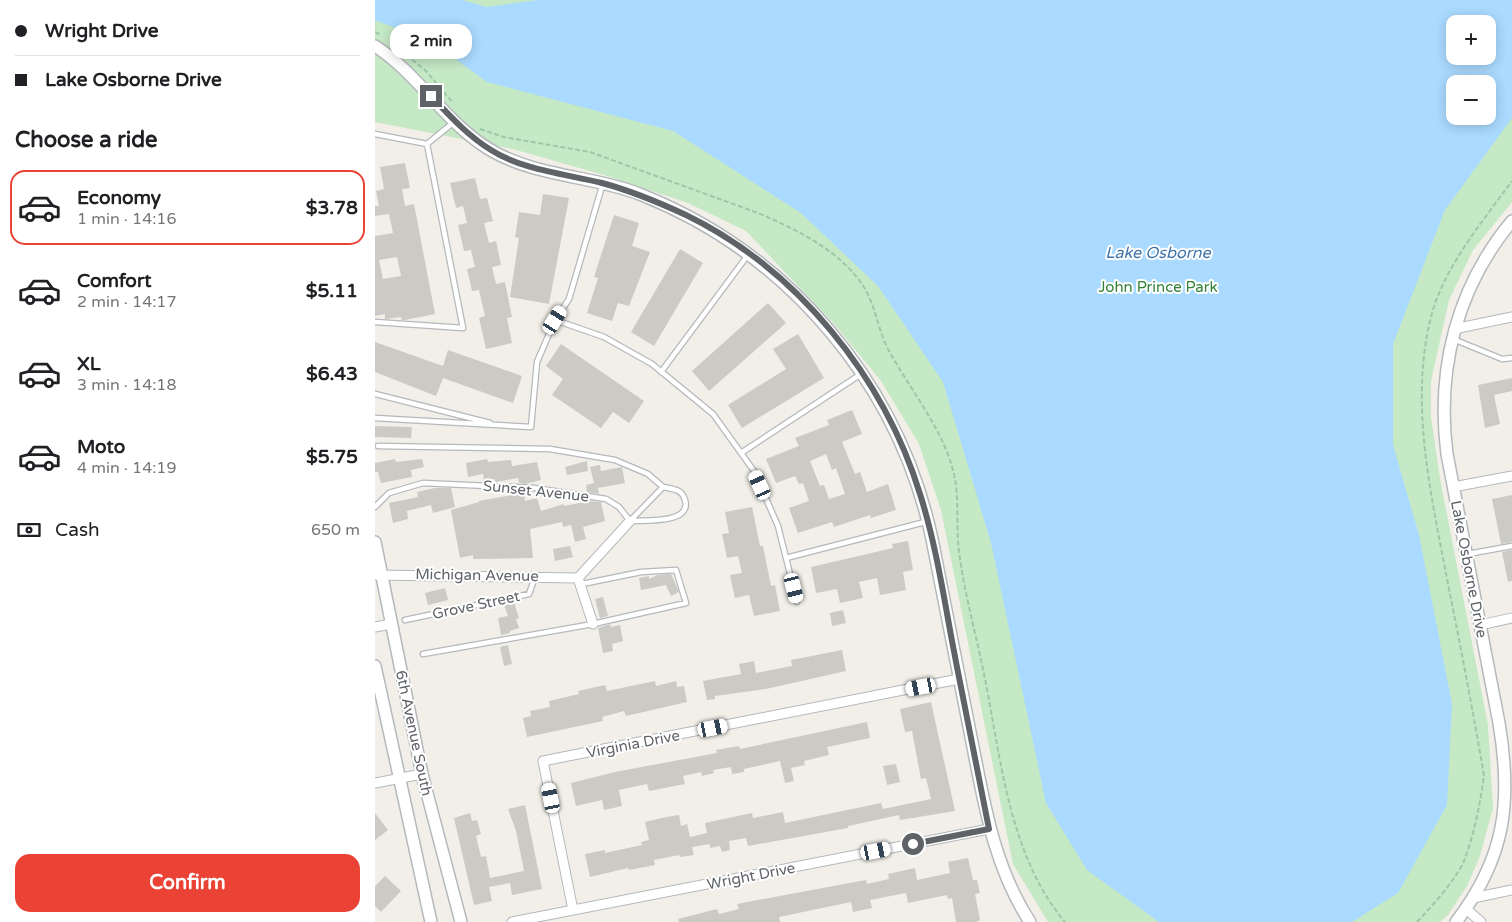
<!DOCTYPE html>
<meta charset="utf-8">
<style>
:root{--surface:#fff;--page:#f6f6f6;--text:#202124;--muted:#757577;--line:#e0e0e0;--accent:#ea4335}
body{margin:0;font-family:"Varela Round",sans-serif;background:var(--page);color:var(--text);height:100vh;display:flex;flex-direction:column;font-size:19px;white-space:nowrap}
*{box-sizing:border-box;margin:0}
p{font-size:16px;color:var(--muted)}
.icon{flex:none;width:28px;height:28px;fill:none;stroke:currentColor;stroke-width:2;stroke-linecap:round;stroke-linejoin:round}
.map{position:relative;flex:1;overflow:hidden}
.panel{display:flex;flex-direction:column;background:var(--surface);width:375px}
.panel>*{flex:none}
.hud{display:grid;align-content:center;height:110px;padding:0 15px;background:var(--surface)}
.buttons{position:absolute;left:1071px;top:15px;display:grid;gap:10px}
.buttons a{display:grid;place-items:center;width:50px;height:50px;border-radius:10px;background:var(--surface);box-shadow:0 2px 12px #0003;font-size:25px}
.end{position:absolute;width:22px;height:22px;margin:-11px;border:6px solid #5f6368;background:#fff;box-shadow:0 0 0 2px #fff}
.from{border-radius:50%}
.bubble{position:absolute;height:35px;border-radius:15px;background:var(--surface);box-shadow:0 2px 12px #0003;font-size:16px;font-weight:800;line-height:35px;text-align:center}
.car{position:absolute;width:15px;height:30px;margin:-15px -8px;border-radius:6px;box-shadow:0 0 4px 1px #0007;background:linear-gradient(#fff 24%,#345 0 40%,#fff 0 76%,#345 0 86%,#fff 0)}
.hud b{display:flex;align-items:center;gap:18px;height:48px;font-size:19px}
.hud b+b{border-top:1px solid var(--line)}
.hud i{width:12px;height:12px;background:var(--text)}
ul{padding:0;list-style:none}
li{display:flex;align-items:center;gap:15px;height:75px;margin:0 10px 8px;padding:0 5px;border:2px solid transparent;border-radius:15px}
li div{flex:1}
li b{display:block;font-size:19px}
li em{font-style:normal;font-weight:800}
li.current{border-color:var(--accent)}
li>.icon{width:45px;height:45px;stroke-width:1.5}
h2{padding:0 15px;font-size:22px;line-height:60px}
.pay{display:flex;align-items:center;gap:12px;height:55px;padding:0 15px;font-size:19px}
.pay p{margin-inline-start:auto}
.cta{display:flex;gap:10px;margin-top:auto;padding:10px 15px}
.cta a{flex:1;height:58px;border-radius:15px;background:var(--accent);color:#fff;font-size:20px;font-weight:800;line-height:58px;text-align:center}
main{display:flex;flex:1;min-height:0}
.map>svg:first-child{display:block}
.green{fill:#c5e8c5;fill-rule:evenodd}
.water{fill:#aadaff;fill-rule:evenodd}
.building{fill:#cccac5;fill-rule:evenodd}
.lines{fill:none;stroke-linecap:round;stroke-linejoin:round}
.service-casing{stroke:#b5b8bc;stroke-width:7}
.minor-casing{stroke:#b5b8bc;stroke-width:11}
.tertiary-casing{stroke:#b5b8bc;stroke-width:14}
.path{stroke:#9cc7a9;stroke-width:2;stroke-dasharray:5 2.5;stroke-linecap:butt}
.service{stroke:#fff;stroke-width:4.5}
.minor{stroke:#fff;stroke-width:9}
.tertiary{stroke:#fff;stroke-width:11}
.route{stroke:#5f6368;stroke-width:6}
.labels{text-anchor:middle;stroke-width:4;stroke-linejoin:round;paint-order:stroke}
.park-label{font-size:15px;fill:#348238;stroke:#fff}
.street-label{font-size:15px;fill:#5f6368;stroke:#fff}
.water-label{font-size:16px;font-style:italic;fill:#4174aa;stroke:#fff}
</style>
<main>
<section class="panel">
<div class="hud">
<b><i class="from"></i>Wright Drive</b>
<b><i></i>Lake Osborne Drive</b>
</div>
<h2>Choose a ride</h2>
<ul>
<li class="current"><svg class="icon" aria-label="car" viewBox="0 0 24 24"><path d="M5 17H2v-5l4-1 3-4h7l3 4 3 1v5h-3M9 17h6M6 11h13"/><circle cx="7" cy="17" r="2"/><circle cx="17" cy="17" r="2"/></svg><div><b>Economy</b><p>1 min · 14:16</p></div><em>$3.78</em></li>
<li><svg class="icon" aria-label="car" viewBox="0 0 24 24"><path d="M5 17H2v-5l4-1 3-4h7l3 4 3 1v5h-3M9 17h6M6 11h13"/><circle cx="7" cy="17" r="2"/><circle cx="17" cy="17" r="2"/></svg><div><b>Comfort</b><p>2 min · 14:17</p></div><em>$5.11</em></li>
<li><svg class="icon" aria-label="car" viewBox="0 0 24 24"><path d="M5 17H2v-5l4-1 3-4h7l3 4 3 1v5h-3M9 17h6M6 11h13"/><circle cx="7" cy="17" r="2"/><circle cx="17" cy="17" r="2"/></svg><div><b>XL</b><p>3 min · 14:18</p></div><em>$6.43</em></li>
<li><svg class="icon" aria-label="car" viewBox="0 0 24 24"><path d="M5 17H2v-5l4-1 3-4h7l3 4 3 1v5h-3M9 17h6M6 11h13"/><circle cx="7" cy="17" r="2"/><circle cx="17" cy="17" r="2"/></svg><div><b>Moto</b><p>4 min · 14:19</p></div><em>$5.75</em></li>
</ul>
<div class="pay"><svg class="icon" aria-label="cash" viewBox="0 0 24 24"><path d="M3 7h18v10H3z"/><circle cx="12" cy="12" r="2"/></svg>Cash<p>650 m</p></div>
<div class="cta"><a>Confirm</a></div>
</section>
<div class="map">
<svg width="1137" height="922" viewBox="0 0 1137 922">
<rect width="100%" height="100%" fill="#f1efe8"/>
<path class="green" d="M0,0H1137V202L1098,250L1074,300L1056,381V417L1065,479L1113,725L1118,808L1105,856L1092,886L1073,915L1065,922H673L638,864L566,510L544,444L506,381L461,326L371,231L313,203L229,175L138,149L0,122ZM1080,24H1112V56H1080ZM1080,84H1112V116H1080Z"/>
<path class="water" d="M0,0H87L112,7L163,0H1137V118L1070,210L1018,344V445L1044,535L1077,704L1072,805L1023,893L977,922H784L712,870L671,803L616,543L568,382L503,286L426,213L298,131L112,82L57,42L0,20ZM1080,24H1112V56H1080ZM1080,84H1112V116H1080Z"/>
<path class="building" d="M30,163L35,188L27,189L30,206L39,204L60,314L30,320H27L26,317L10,319V314L0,316V236L18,233L14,214L0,216V206H4L1,191L9,189L5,167ZM22,257L26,276L8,279L4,260Z
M100,178L105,199L112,198L118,221L109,223L114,243L121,241L126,265L117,267L121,284L130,282L137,317L132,318L137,343L111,349L104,318L110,316L104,290L97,291L92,269L100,267L96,250L89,251L83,225L92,223L88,206L81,208L75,183Z
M168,194L194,198L174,304L135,297L144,238L140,237L144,212L165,215Z
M239,215L264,223L257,246L275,252L254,306L243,303L237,321L212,313L223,278L219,277Z
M305,249L328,263L279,346L256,332Z
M393,303L411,323L334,391L317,371Z
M423,334L449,378L367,428L353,405L411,369L398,349Z
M0,342L68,366L73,350L147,376L138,403L68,378L61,396L0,372Z
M186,344L269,401L254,423L238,412L226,428L177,395L188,379L171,366Z
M1137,378V391L1119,395L1125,424L1110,428L1103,385Z
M477,410L487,434L467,442L480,474L485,472L492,492L513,484L521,510L496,518L495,515L459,527L457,522L423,533L414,508L434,501L428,483L424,484L420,476L401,483L391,459L424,446L420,438L454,425L452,420ZM451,454L457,470L461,468L470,494L454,499L449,485L445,486L435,461Z
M0,426L37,427L36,438L0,437Z
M20,459L21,462L47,459L49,467L36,470L37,477L6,483L3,472H0V463Z
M112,459L113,462L136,460L137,466L162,462L166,480L150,484L144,483L143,478L121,482L119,479L109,480L108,474L93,477L91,463Z
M212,461L213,471L192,475L190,467Z
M225,465L226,471L247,467L250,483L223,488L224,494L212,492L211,485L219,483L215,467Z
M60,488H76L80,507L58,513L56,505L32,511L33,519L18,523L14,503L43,497L42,492Z
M149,493L150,501L162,498L166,511L189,504V506L214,501L226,502L230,521L208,527L211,539L200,542L196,525L188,527L187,522L155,529L158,558L98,559V555L85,558L76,510L104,502V501Z
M1137,495V542L1126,544L1117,499Z
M377,507L385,546H388L396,586L400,585L405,611L379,616L374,595L360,598L355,575L367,573L363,556L352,558L347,534L354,533L350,512Z
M533,541L538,570L528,572L531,590L505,595L502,578L484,582L488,598L465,603L462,589L441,593L436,567L518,548L517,544Z
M195,546L198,557L180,561L178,549Z
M1137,550V581L1133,582L1127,552Z
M296,574L304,592L296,596L291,585L266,590L264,578L274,576V579L283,575Z
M70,588L73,600L53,605L50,593Z
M228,597L233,616L225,618L220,599Z
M139,602L144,618L141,619L144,628L135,631V633L126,635L123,618L133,616L129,605Z
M468,610L471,623L457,626L455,613Z
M235,624L236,627L245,625L248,641L237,644L238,651L228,653L223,628Z
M133,645L137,664L129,666L125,647Z
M467,650L471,671L391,689L340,696V699L332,700L328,681L366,674L364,664L379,661L381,673L417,666L416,660Z
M280,681L281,686L301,681L302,687L309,686L312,702L251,716L249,711L227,717L228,721L152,737L148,718L156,716L155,711L175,707L174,701L204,694L203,691L230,685L232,691Z
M556,702L580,811L525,820L524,815L473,826V828L373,846L371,838L354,841L355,850L347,852L345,846L335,848V844L317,847L319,855L305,857L304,855L279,860L280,865L254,870L253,868L215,877L210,854L230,850V853L267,845L266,842L274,840L270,822L291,817L304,815L306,826L312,824L315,837L332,833L330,823L377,813L378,818L408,812L410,823L506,803L508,809L556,799L551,778L546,779L537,731L530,732L525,709Z
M492,722L495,738L452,747L454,755L429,761L430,765L416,768L419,781L410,783L405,761L369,769V772L357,774L356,767L338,770L339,773L327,776L326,772L308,776L310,784L274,791L272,784L244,790L247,806L229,810L227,800L201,806L196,783L240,772L342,753L341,750L364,746L365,749Z
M521,764L525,782L512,785L508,766Z
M150,805L167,889L137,895L135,883L114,887L117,901L99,905L79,818L95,813L97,821L102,820L106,834L101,836L106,857L111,856L115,878L149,871L141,831L133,809Z
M0,813L13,830L0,840Z
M593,858L598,880H602L605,893L600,894L605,920L601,922H581L577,898L573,899L572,895L533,903L531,893L495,900L497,908L478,912L476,902L404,917L405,922H304L303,919L342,909L344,914L364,909L362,904L372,902L491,880L492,884L514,879L513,874L540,868L542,880L575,873L573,862Z
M10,876L26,891L6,912L0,906V886Z"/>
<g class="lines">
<g class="service-casing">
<path id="service" d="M0,134L52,144
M180,320L229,337L277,364L338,414L379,471L403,526L422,602
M0,322L88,328L52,144L79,122
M1078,339L1127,359L1137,358
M286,372L373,255
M0,394L115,423
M0,418L156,427L162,362L180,320L194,299L228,183
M3,446L175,449L240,460L273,474L288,487L255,521
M366,453L486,374
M0,507L14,493L48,483L159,488L231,499L244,507L255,521C270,520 317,524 310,500C307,489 298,489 288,487
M1093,554L1137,546
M411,558L550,522
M30,620L154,594L160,577
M48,654L218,624L311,603L301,570L266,572L207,584"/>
</g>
<g class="minor-casing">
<path id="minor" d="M1079,329L1137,317
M1078,487L1137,476
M0,575L203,578
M218,624L203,578L255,521
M1105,625L1137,618
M0,627L16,624
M0,783L47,774
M1098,898L1137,890
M1091,909L1106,922
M198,910L168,761L584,679
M137,922L614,829"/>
</g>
<g class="tertiary-casing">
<path id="tertiary" d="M0,46C45,75 72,126 119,152C164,177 220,176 267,195C414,254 524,384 557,539C570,605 583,671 596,737C609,802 618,865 655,922
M0,542L47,774L86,922
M0,666L56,922
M1081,922C1131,857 1137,801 1124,723L1072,454C1061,369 1082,287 1137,221"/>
</g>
<path class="path" d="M0,32L6,35
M20,45L51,71L78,103
M105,129L129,137L215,152L383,213C421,229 468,252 490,289C501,308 503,330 513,349C535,390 571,432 580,479C584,500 581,528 584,551C589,592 601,634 609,674C626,757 633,854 690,922
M1042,922C1056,907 1081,880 1089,861C1099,835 1105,804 1109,776C1098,710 1085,644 1072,579C1056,494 1035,406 1055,321C1066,271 1107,222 1137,181"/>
<use href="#service" class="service"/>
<use href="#minor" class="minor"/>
<use href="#tertiary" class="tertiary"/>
</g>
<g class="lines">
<path class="route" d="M56,96C75,116 93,136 116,150C147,170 191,174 227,183C257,191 283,202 311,215C422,269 509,377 545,494C560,541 568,592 577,641C589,704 602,767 614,829L538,844"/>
</g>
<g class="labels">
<g class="park-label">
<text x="783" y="292">John Prince Park</text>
</g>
<g class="street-label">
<text transform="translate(161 491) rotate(6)" y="5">Sunset Avenue</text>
<text transform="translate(1094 569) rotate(79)" y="5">Lake Osborne Drive</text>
<text transform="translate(102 575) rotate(1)" y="5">Michigan Avenue</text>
<text transform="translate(101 605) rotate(-12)" y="5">Grove Street</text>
<text transform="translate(39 733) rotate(78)" y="5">6th Avenue South</text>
<text transform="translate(258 744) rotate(-11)" y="5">Virginia Drive</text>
<text transform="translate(376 876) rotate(-11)" y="5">Wright Drive</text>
</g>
<g class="water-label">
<text x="783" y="258">Lake Osborne</text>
</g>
</g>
</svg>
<div class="buttons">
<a>+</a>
<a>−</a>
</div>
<i class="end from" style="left:538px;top:844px"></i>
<i class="end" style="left:56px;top:96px"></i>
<div class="bubble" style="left:15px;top:24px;width:82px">2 min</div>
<i class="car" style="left:180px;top:320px;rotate:32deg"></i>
<i class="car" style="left:385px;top:485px;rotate:336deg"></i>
<i class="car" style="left:419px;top:588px;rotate:166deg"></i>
<i class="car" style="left:546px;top:687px;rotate:259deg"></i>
<i class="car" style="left:338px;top:728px;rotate:79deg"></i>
<i class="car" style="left:176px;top:798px;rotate:349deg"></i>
<i class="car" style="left:501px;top:851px;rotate:79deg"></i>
</div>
</main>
